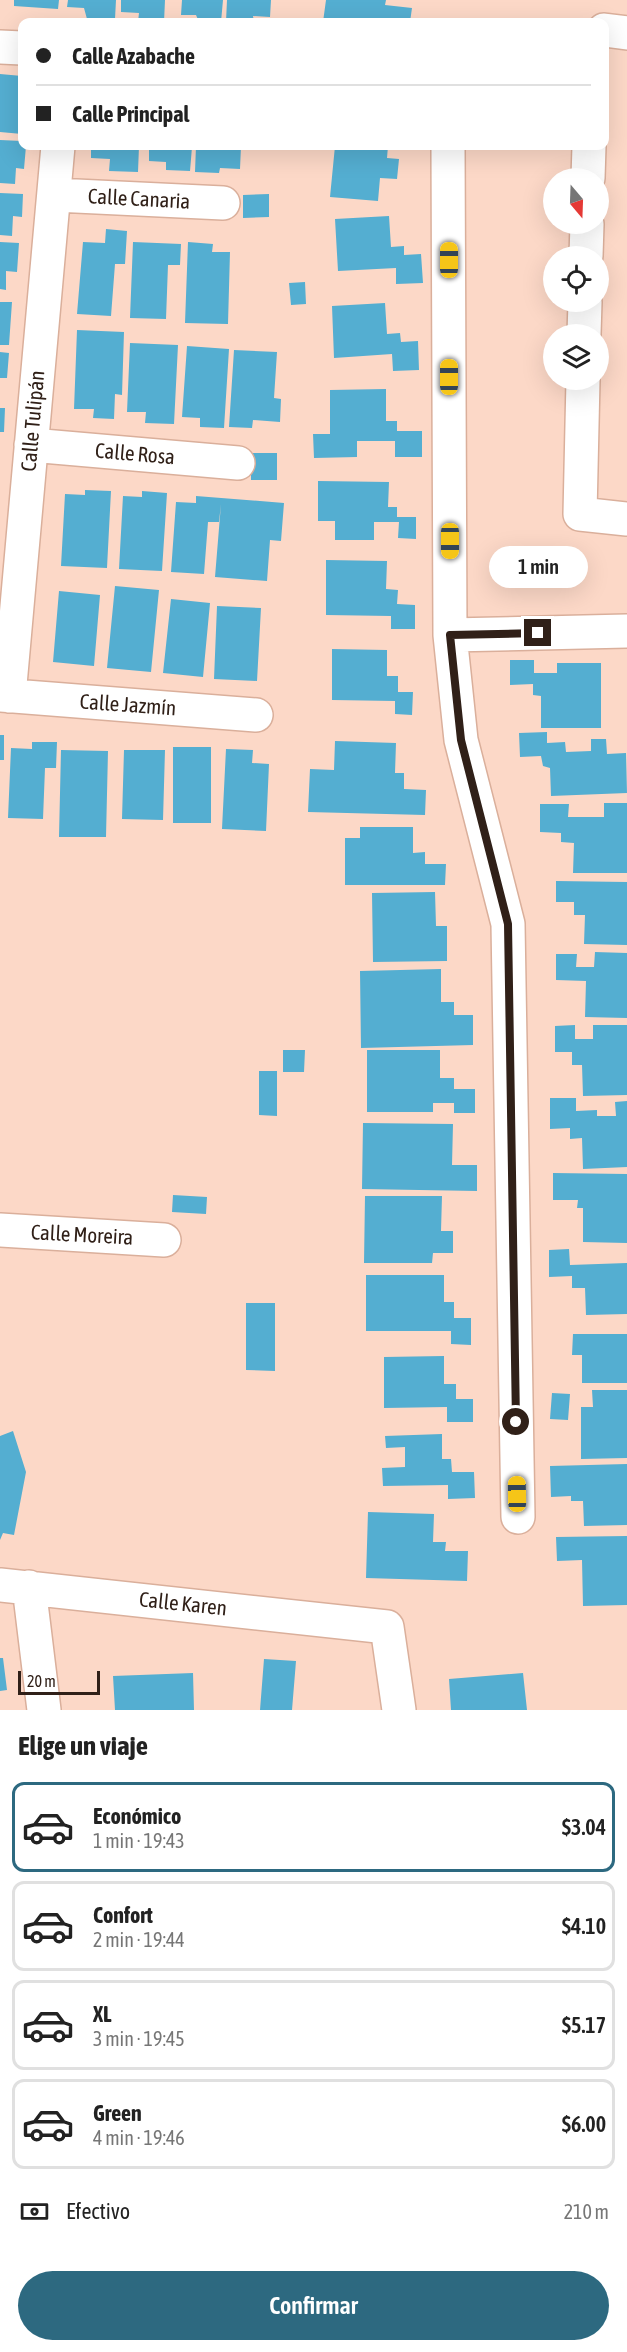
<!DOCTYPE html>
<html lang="es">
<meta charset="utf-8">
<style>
:root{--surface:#fff;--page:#f2f2f2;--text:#222;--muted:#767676;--line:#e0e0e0;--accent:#2d6980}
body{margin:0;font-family:"Asap Condensed",sans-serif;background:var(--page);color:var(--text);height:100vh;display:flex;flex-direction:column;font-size:22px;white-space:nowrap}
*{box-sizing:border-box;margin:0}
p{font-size:20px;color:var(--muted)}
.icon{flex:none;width:33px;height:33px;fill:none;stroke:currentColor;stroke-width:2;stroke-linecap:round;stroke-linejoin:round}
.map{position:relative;height:1710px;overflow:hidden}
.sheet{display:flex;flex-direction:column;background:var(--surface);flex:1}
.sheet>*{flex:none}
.top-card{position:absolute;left:18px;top:18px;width:591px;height:132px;border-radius:12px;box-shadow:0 6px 24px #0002;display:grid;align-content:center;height:132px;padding:0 18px;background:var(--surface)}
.needle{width:39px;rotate:161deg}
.buttons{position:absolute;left:543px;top:168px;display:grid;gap:12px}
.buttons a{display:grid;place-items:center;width:66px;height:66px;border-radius:50%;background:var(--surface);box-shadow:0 6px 24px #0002;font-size:30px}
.scale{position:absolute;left:18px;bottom:15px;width:82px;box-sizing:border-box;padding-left:6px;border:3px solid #302018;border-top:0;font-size:16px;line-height:21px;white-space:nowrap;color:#302018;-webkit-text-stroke:4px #fff;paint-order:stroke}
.end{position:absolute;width:27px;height:27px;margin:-14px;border:8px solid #302018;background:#fff;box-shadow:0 0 0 3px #fff}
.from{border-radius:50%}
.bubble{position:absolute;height:42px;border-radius:21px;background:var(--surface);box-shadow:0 6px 24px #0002;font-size:20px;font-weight:600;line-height:42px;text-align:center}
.car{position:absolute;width:18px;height:36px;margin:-18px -9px;border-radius:8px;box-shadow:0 0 4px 2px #0007;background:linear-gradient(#f5c518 24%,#345 0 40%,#f5c518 0 76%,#345 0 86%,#f5c518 0)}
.top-card b{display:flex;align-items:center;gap:21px;height:57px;font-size:22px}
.top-card b+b{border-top:2px solid var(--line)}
.top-card i{width:15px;height:15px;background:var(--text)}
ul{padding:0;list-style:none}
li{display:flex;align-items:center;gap:18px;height:90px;margin:0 12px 9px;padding:0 6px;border:3px solid var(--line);border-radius:12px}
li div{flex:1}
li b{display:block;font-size:22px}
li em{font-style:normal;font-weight:600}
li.selected{border-color:var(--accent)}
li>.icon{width:54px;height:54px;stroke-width:1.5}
h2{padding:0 18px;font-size:27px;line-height:72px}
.pay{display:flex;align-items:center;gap:15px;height:66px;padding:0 18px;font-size:22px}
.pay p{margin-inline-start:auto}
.cta{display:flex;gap:12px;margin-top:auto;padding:12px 18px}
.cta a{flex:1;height:69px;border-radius:36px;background:var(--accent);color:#fff;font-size:24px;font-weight:600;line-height:69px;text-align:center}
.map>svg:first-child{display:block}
.building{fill:#54aed1}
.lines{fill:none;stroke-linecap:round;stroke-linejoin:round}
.minor-casing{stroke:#daaf9b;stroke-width:36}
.minor{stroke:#fff;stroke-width:33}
.route{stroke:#302018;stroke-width:8}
.labels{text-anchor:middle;stroke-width:4.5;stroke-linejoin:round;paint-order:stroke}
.street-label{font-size:21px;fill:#302018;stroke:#fff}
</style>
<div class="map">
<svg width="627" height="1710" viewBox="0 0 627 1710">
<rect width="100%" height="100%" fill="#fcd8c7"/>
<path class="building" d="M14,0H59L58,9L14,6Z
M68,0H116L115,19H87L84,8L67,7Z
M121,0H165L164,22H138L139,13L121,12Z
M182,0H223L221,22H199L196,15H181Z
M227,0H271L270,17L253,16L254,22H226Z
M326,0H386L385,5L412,8L410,22H323Z
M0,74L22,76V134L0,132Z
M0,140L22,141V146H26L24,169L16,168L15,184L0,183Z
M91,146H139L138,172L109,171L110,159L91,158Z
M149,146L192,147L190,171L166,170V162L149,161Z
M196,146H241L240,169L220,168L219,173L195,172Z
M335,146H388L387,158L399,159L397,179L380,178L378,201L330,197Z
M0,193L23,194L22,217L13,216L12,236L0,235Z
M269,194V217L243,218V195Z
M389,216L391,247L404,246V255L421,254L423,283L396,284V268L338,271L335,219Z
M106,229L127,231L125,264H115L111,316L77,314L83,242L105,243Z
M0,242L19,243L17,272L6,271V290L0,289Z
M133,242L181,244L180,265H168L166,319L130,318Z
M188,242L213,244L212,252H230L228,324L185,323Z
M305,282L306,304L291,305L289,283Z
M0,302H12L9,345H0Z
M385,303L387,334L400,333L401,342L418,341L419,370L393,371L392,354L334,358L332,306Z
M77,330L124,332L122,395L115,394L114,419L93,418L94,409H74Z
M130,343L178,345L174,424L145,423L146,412H127Z
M187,346L229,349L224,428L200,427V418L182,417Z
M234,350L277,352L274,398L281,399L280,422L253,420L252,428L229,427Z
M0,352L9,353L7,378H0Z
M386,389V421H397V431H422V457H395V441H357V457L314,458L313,434H330V390Z
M0,408H5L4,432H0Z
M251,453H277V480H251Z
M318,481L389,482L388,507H397V517H416V539L398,538L399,522H374V540H335V521H318Z
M85,490L111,491L107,568L61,566L65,494L85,495Z
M142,491L167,493L162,571L119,569L123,496L142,497Z
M196,496L284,503L281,541L270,540L267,581L215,577L221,504L219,522H208L204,574L171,572L176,502L196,503Z
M326,560L387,561L386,589L398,590L397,604L415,605V629H391V616L326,615Z
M115,586L159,590L151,672L107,668Z
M59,591L100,595L94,666L53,662Z
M171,599L210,603L203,677L163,673Z
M217,606L261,608L257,681L214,679Z
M332,649L387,650V676H398V692H413L412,715L395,714V701L332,700Z
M510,660H534V673H557V663H601V728H541V696L533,695V684L510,685Z
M547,732V743L565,742L566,752L591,751V739H606L607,754L626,753L627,793L551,796L550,768L543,766L541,756L520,757L519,733Z
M0,735H4V760H0Z
M335,741L396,743L395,773H404V789L426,790L425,815L308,812L310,769L334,770Z
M32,742H57L56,768H45L43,819L8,818L11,748L32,749Z
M173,747H211V823H173Z
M226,749L253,750L252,763L269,764L266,831L222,829Z
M61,750L108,751L106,837H59Z
M124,750H165L163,820L122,819Z
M604,803H627V873H573L574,843L561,842V833L540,832V804H569L568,817H604Z
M360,827H413V853L425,852V864H446L445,885H345V838H360Z
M556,881L627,882V945L584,944L585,915H574V902H556Z
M435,892L436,926H447V961L373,962L372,893Z
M595,952L627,953V1018L585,1017L586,981L556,980V954H577L576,967H594Z
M441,969V1002H454V1015H473V1045L361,1048L360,971Z
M575,1025V1039H593V1025H627V1095L583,1096L582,1065H572V1052H555V1026Z
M283,1050H305L304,1072H283Z
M367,1050H440V1078H454V1089H475V1113H454V1103H433V1112H367Z
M259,1071H277V1116L259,1115Z
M550,1098H576V1111L597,1110V1116H616L615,1102L627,1101V1167L583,1169L582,1138L570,1139V1128L550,1129Z
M363,1123L453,1124L452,1165H477V1191L362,1189Z
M553,1173L627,1174V1243L583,1242V1208H577L578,1200H553Z
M173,1195L207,1197L206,1214L172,1212Z
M365,1196H442L441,1231H453V1253H433L432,1263H364Z
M569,1249L570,1265L627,1263V1314L586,1315L585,1288H572V1276L549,1277V1250Z
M366,1275H444V1302H454V1318H471V1345L451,1344V1331H366Z
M246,1303H275V1371L246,1370Z
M573,1334H627V1383H582V1355H572Z
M444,1356V1384H456V1399H473V1422H447V1407L384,1408V1357Z
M592,1390H627V1458L581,1459V1407H593Z
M552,1393L570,1394L568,1420L550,1419Z
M13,1431L26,1472L14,1535L3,1533L0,1540V1436Z
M442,1434V1459H451L452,1472H474L475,1498L448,1499V1485L383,1486L382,1468L405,1467V1447L386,1448L385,1436Z
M627,1464V1525L584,1526L583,1501H571V1496L551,1497L550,1466Z
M368,1512L434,1514L433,1542H446L445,1551H468L467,1581L366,1578Z
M627,1536V1605L583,1606L582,1560L557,1561L556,1537Z
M0,1658H3L7,1690L0,1691Z
M264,1659L296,1661L292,1710H260Z
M193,1673L194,1710H115L113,1676Z
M523,1673L527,1710H451L449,1679Z"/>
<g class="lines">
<g class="minor-casing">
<path id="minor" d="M604,30L627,33
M0,47L22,48
M448,146L450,635L461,740L508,924L518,1517
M588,178L589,146
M55,195L223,203
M586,256L587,224
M584,334L585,302
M583,380L580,514L627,519
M31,445L238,463
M450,635L627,631
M0,695L256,715
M9,696L58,146
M0,1230L164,1240
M0,1585L387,1627L399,1710
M29,1587L44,1710"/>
</g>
<use href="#minor" class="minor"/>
</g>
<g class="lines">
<path class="route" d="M516,1422L508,924L461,740L450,635L538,633"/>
</g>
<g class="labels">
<g class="street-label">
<text transform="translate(139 199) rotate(3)" y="7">Calle Canaria</text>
<text transform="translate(33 421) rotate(-85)" y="7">Calle Tulipán</text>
<text transform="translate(135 454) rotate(5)" y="7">Calle Rosa</text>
<text transform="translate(128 705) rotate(4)" y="7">Calle Jazmín</text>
<text transform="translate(82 1235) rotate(3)" y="7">Calle Moreira</text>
<text transform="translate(183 1604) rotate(6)" y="7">Calle Karen</text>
</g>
</g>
</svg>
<div class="buttons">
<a><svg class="needle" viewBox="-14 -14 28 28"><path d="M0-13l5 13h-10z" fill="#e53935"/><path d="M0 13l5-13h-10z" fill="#767676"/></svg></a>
<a><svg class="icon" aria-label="locate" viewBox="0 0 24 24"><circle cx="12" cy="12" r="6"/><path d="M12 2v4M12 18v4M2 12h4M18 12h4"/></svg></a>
<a><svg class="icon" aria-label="layers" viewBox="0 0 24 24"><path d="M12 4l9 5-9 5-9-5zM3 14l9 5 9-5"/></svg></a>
</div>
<div class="scale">20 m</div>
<i class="end from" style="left:516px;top:1422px"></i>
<i class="end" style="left:538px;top:633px"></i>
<div class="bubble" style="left:489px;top:546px;width:99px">1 min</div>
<i class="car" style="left:449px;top:260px;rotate:0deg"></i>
<i class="car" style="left:449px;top:377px;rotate:0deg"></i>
<i class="car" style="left:450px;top:541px;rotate:180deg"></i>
<i class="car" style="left:517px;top:1494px;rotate:359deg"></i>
<div class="top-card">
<b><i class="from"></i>Calle Azabache</b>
<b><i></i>Calle Principal</b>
</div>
</div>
<section class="sheet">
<h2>Elige un viaje</h2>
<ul>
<li class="selected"><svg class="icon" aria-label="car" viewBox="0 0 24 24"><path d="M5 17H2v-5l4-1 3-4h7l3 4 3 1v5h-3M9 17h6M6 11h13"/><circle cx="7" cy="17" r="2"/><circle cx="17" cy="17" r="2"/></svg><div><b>Económico</b><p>1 min · 19:43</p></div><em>$3.04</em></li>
<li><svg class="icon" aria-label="car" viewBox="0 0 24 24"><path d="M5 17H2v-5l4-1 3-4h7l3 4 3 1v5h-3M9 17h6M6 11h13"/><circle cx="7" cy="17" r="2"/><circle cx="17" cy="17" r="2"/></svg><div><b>Confort</b><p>2 min · 19:44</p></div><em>$4.10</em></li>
<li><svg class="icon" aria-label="car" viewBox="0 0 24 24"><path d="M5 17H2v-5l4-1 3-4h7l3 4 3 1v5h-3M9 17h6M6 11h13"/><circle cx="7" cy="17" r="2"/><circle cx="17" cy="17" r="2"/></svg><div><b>XL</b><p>3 min · 19:45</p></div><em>$5.17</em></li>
<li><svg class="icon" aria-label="car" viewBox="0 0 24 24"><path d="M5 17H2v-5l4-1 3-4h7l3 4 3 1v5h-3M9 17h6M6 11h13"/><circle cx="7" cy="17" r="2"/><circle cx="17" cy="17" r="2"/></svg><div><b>Green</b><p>4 min · 19:46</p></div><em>$6.00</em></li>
</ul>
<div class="pay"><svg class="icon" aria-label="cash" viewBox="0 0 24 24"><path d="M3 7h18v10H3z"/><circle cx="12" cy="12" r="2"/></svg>Efectivo<p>210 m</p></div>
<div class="cta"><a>Confirmar</a></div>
</section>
